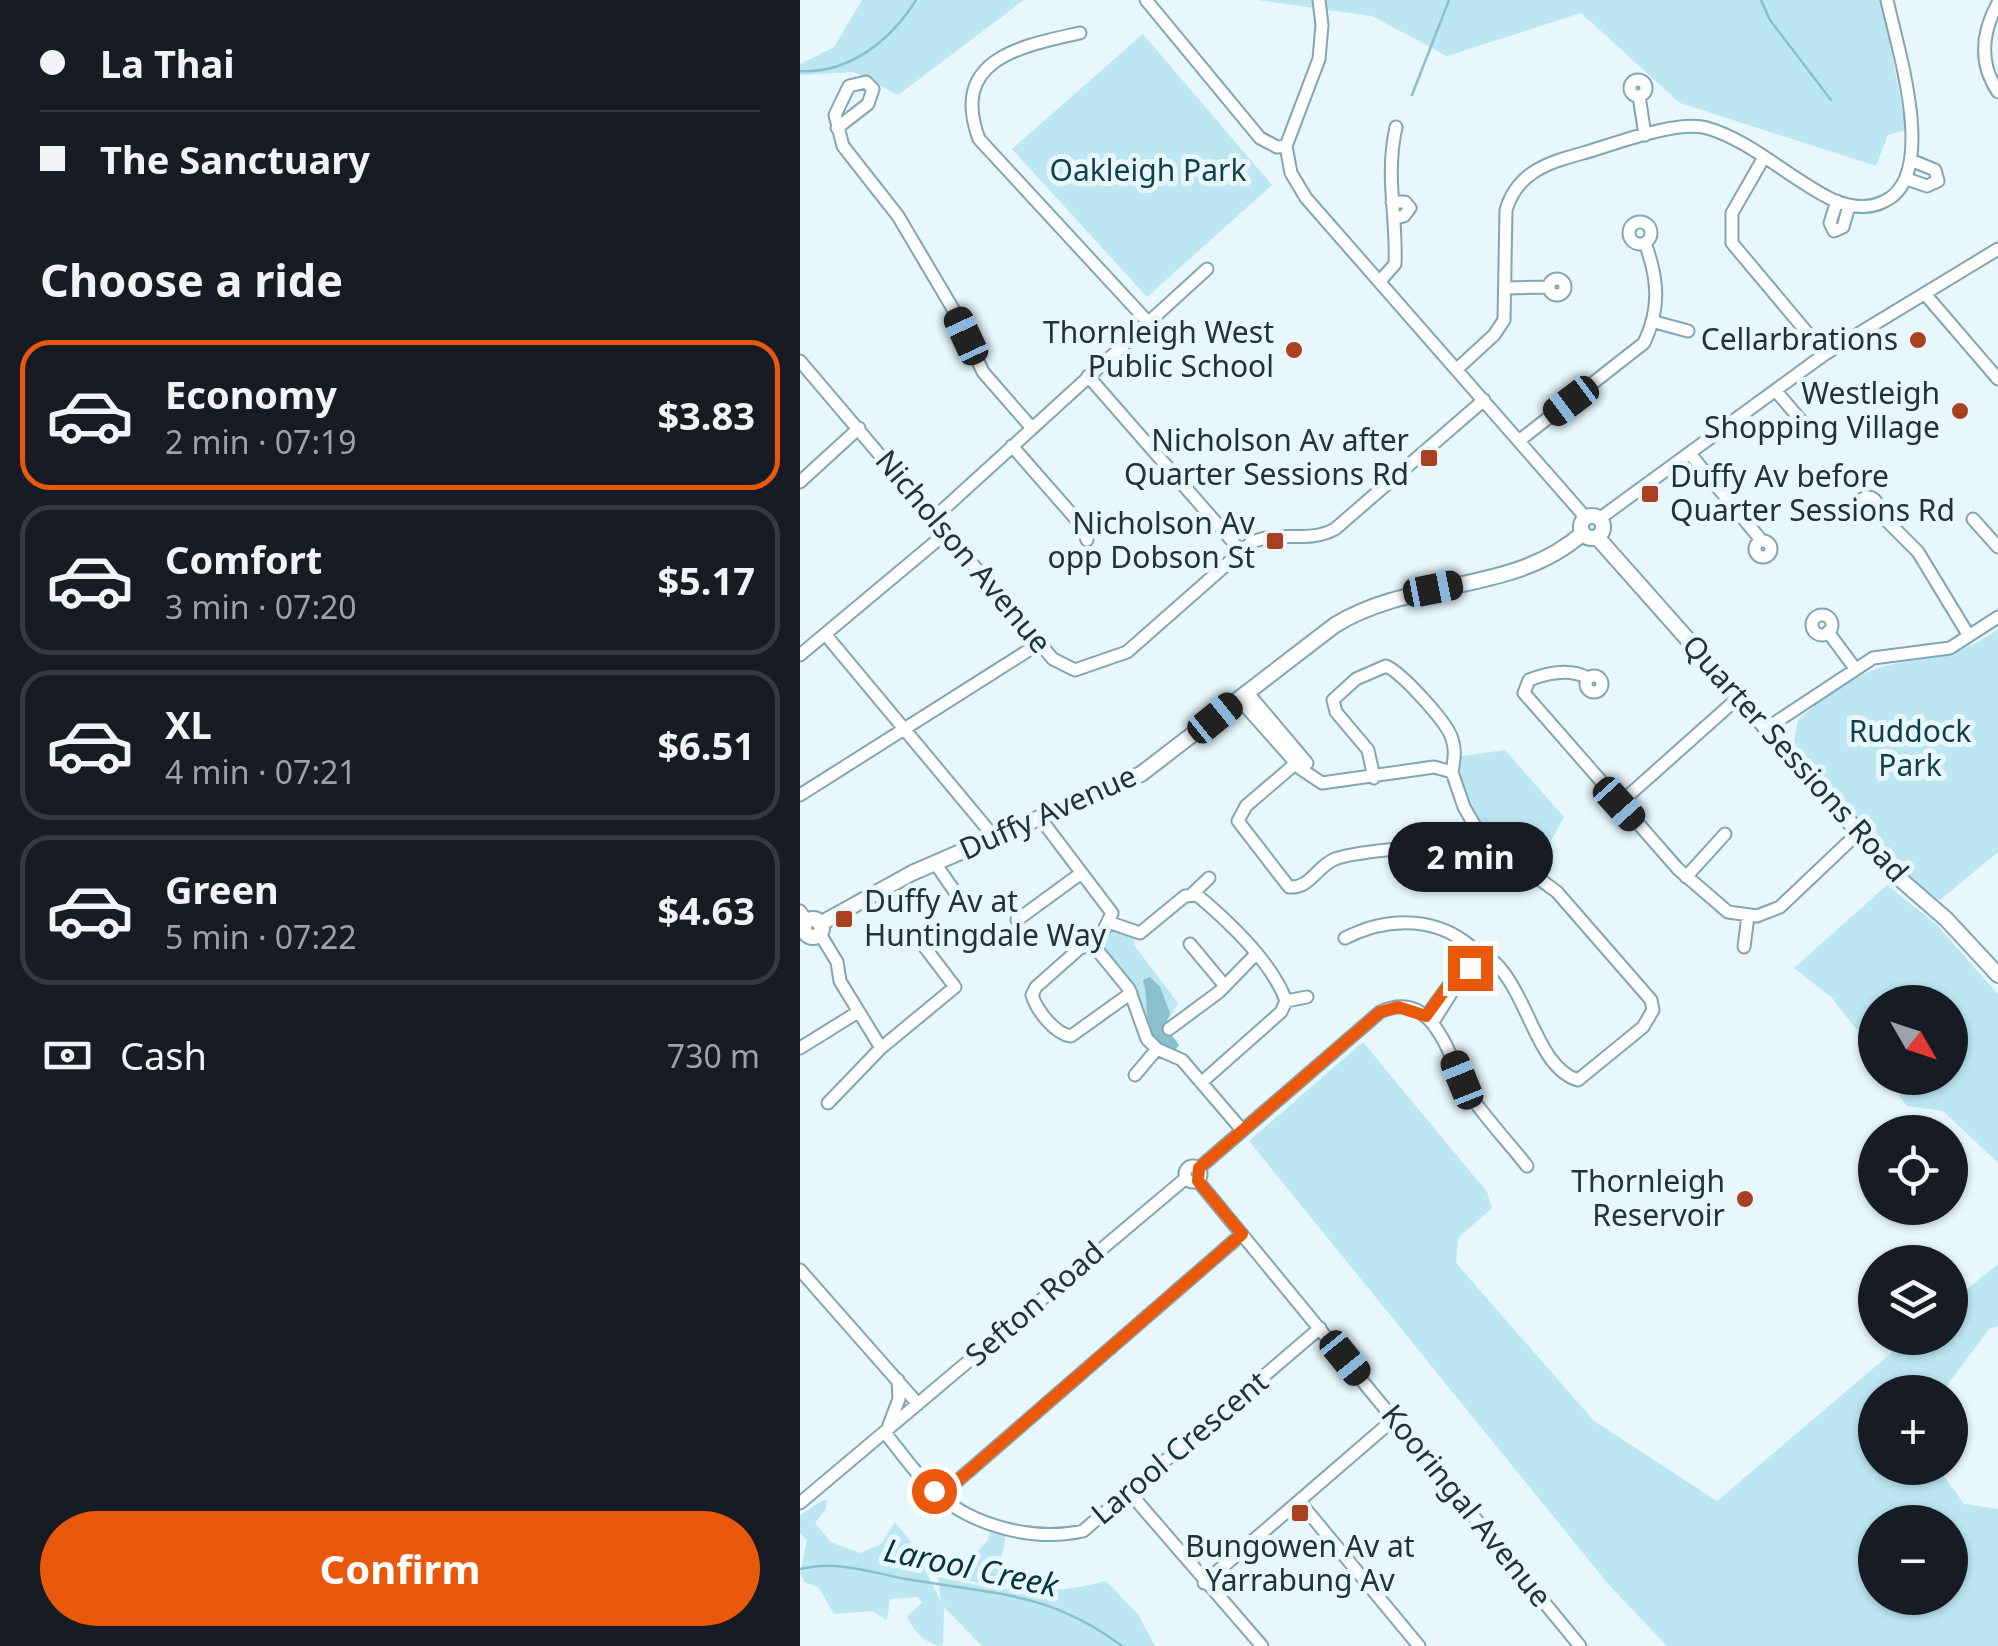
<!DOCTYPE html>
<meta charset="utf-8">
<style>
:root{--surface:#171b24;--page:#20242c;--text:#f1f3f6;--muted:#9ea1a6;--line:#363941;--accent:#ea580c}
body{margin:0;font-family:"Noto Sans",sans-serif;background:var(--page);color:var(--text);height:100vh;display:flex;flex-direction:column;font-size:38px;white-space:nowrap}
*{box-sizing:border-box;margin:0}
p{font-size:32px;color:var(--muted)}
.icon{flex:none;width:55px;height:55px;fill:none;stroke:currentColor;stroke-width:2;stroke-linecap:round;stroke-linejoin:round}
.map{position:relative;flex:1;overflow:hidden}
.side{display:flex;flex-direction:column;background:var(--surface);width:800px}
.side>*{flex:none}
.hud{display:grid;align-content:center;height:220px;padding:0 40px;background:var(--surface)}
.needle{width:65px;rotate:129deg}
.controls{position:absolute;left:1058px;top:985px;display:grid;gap:20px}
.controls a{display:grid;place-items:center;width:110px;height:110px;border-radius:50%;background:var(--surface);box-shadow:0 2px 8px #0004;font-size:50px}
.end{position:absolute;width:45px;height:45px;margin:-22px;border:12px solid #ea580c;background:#fff;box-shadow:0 0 0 5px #fff}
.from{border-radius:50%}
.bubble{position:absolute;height:70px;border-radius:35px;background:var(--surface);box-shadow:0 2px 8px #0004;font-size:32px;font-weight:700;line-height:70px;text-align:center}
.car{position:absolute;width:30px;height:60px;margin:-30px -15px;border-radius:12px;box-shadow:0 0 8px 2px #0007;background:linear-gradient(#222 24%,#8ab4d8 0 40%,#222 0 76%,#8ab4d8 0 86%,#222 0)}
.hud b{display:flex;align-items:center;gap:35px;height:95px;font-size:38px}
.hud b+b{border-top:2px solid var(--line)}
.hud i{width:25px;height:25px;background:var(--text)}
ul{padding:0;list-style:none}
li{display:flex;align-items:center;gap:30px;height:150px;margin:0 20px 15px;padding:0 20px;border:5px solid var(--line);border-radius:30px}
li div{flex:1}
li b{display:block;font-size:38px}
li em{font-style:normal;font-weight:700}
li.current{border-color:var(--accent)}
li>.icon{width:90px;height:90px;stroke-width:1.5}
h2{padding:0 40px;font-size:45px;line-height:120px}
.pay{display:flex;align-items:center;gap:25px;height:110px;padding:0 40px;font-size:38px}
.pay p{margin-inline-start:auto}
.action{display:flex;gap:20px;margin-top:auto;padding:20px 40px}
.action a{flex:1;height:115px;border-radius:60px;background:var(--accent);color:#fff;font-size:40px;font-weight:700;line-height:115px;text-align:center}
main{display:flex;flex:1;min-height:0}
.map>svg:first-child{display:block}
.green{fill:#bce6f2;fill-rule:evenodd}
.water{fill:#8cbfce}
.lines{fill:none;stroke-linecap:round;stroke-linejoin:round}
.stream{stroke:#8cbfce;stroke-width:2.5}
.minor-casing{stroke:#80a7b3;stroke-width:15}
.major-casing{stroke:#80a7b3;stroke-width:18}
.minor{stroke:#fff;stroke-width:11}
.major{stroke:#fff;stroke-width:14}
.route{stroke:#ea580c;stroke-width:12}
.poi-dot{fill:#a8411f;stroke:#e7f7fc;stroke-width:4}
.labels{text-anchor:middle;stroke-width:10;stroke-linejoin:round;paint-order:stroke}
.park-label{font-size:30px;fill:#103f4b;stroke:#e7f7fc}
.poi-label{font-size:30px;fill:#223237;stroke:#e7f7fc;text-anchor:end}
.street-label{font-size:30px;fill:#223237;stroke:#e7f7fc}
.water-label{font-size:32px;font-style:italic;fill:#023440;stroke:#e7f7fc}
</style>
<main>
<section class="side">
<div class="hud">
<b><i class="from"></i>La Thai</b>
<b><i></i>The Sanctuary</b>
</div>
<h2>Choose a ride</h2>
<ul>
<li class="current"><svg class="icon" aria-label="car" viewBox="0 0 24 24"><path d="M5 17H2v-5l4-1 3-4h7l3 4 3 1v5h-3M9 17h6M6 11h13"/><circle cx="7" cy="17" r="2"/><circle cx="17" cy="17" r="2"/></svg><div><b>Economy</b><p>2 min · 07:19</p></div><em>$3.83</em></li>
<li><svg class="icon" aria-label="car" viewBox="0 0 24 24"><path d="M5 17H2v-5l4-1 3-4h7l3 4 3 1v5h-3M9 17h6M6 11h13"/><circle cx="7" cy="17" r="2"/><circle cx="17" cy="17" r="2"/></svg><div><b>Comfort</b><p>3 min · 07:20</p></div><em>$5.17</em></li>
<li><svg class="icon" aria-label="car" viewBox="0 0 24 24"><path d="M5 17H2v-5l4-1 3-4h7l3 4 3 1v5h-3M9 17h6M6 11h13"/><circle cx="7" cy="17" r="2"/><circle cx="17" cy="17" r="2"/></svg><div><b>XL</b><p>4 min · 07:21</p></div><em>$6.51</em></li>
<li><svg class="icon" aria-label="car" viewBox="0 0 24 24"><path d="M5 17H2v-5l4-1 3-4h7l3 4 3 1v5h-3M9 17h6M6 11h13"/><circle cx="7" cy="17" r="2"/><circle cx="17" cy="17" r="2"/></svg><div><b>Green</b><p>5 min · 07:22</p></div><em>$4.63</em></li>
</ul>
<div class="pay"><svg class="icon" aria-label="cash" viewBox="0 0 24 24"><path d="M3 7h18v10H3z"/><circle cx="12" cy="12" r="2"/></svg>Cash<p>730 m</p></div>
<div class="action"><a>Confirm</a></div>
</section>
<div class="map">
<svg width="1198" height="1646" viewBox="0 0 1198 1646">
<rect width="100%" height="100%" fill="#e7f7fc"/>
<path class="green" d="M62,0H224L98,95L54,72L0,75V64L34,47Z
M458,0H1082L1106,130L1088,135L1076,166L880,103L781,13L647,56L572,16Z
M343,34L472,185L347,297L212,149Z
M1198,629V852L1140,900L1107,879L993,746L998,720C1027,695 1055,673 1093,664C1132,655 1165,655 1198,629Z
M705,750L764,817L734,872C690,838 660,817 655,757Z
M1087,885L1136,924L1198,994V1163L1143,1111L1107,1106L1099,1095L1101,1078H1150V1002H1075V1032L1056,1029L1032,998L994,968Z
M312,926L335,939L334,945L378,1003L365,1026L379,1045L373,1054L358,1047L340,1008L304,957L302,938Z
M563,1042L687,1192L692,1208L658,1238L656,1263L794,1421L917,1501L1109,1338H1150V1303L1198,1264V1326L1189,1329L1142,1392H1075V1468H1138L1164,1504L1198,1509V1646H867L809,1585L449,1141ZM1075,1522H1150V1598H1075Z
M23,1500H27L26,1509L15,1523L31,1542L60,1553L81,1544L95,1522L112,1543L141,1602L138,1577C206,1591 238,1598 306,1581L338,1614L355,1646H182L144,1607L143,1646C126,1645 113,1631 107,1616L122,1603L118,1597L90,1599L87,1620L72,1611L34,1614L19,1588L4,1582L0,1573L7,1540L0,1533V1515Z
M192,1524L207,1530L196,1585L153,1579L188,1540Z"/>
<path class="water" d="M350,977L360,987L370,1013L365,1026L379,1045L374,1051C337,1034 352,1014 343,980Z"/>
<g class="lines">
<path class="stream" d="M961,0L970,20L1031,100
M0,71C49,74 91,40 116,0
M612,95L649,0
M0,1569C39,1560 68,1572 106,1579C192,1594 248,1591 322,1646"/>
<g class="minor-casing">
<path id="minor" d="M346,0L460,138L477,147L486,146
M519,0L522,25L519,59L486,146L491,173L506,198L786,518
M1198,3C1182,32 1178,62 1198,92
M280,33C221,46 149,59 179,139L347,321
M830 88a8 8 0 1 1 16 0a8 8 0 1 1-16 0Z
M839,96L845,135
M37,128L68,104L73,89L66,82L49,86L35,115L43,146L98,216L156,314L183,372L231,427
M963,159L932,213V243L1025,354
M1107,179L1127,186L1138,181L1135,170L1113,161
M1037,201L1030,223L1034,231L1043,227L1049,206
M592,202H605L610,208L604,216L595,218
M829 233a11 11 0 1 1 22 0a11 11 0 1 1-22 0Z
M749 287a8 8 0 1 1 16 0a8 8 0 1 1-16 0Z
M581,280L595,264C597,214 585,178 596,127
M707,288L749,287
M1125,294L1198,379
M855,322L888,331
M0,361L253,659L275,670L327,652L452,542C480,530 508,544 535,529L684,400
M657,369L694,335L704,320L706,210C718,170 751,162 787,152C817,143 877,120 907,128C952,141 991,180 1033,200C1050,207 1068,210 1085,201C1139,175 1097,47 1087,0
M288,376L440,550
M976,391L1004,424
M720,440L844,343C861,308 858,278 845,243
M212,446L282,526L287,540
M891,455L961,540
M0,482L59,428
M1059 506a9 9 0 1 1 18 0a9 9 0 1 1-18 0Z
M1076,510L1118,552L1169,636
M135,517L407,269
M799,519L1025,354L1198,249
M1173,519L1198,547
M955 549a8 8 0 1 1 16 0a8 8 0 1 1-16 0Z
M1012 625a10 10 0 1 1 20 0a10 10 0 1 1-20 0Z
M1028,632L1054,667
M25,634L195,838
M0,655L146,533
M786 684a8 8 0 1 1 16 0a8 8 0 1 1-16 0Z
M788,678C770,668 747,673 729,680L724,693L878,869L928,912L957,916L980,907L1058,833
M447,692L507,763
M439,699L501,769L522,783L634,767L652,772L664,807L680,835L757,892L851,1000L853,1010L843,1027L778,1080C734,1067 728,984 686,955L670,956L626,1017
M967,728L1073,658L1150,648L1198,617
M502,758L446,806L438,821L489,887C510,889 517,866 535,859C570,846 648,853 672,825
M574,778L568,750L536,712L533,700L556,679L586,666C601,672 648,723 652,739C656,750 654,760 652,772
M0,795L240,643
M819,804L939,697
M240,818L312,913L297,944L298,951L329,989L347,1039L357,1049L382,1060L442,1130
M135,863L155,892
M886,877L925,834
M392,894L409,878
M0,911L7,921
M217,920L280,874
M311,923L340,933L385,896L397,895C428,921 472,962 486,1001L481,1012L402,1082
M20,934L37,962L40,981L81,1048
M545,938C590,915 642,916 679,954
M297,944L280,948L236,987L232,995C237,1011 255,1034 271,1036L331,993
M390,944L425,986
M944,947L948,916
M486,1001L507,997
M633,1022L675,955
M369,1029L419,992L455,955
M0,1048L58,1012
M335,1075L357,1049
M28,1103L81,1048L155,987L114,933
M385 1174a8 8 0 1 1 16 0a8 8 0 1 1-16 0Z
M399,1168L580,1012C638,986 649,1065 672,1098C689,1122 709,1143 727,1166
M398,1181L780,1646
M0,1270L118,1404
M89,1425L99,1399L98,1380
M85,1433C101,1452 117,1476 136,1493C173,1526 234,1542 283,1531L520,1328
M329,1492L462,1646
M140,1496L442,1234
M499,1501L619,1646
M0,1503L386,1178
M404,1583L594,1419"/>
</g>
<g class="major-casing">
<path id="major" d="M781 527a11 11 0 1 1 22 0a11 11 0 1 1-22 0Z
M797,537L1100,879L1146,919L1198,975
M4 928a9 9 0 1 1 18 0a9 9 0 1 1-18 0Z
M20,924L112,873L341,774L535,625C613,577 713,595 783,533"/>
</g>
<use href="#minor" class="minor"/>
<use href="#major" class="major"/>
</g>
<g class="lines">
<path class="route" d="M134,1491L140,1496L442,1234L398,1181L399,1168L580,1012L598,1007L626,1016L668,958L675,955L670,968"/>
</g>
<g class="poi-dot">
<circle cx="1118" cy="340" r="10"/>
<circle cx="494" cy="350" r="10"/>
<circle cx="1160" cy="411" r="10"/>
<rect x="619" y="448" width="20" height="20" rx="5"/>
<rect x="840" y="484" width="20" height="20" rx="5"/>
<rect x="465" y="531" width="20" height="20" rx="5"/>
<rect x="34" y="909" width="20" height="20" rx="5"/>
<circle cx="945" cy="1199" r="10"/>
<rect x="490" y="1503" width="20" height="20" rx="5"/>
</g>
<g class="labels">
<g class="park-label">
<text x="348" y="181">Oakleigh Park</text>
<text x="1110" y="742">Ruddock<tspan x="1110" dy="34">Park</tspan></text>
</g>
<g class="poi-label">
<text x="474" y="343">Thornleigh West<tspan x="474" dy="34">Public School</tspan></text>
<text x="1098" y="350">Cellarbrations</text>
<text x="1140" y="404">Westleigh<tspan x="1140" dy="34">Shopping Village</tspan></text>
<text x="609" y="451">Nicholson Av after<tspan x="609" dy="34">Quarter Sessions Rd</tspan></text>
<text x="870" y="487" text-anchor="start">Duffy Av before<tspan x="870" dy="34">Quarter Sessions Rd</tspan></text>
<text x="455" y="534">Nicholson Av<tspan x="455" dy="34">opp Dobson St</tspan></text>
<text x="64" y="912" text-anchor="start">Duffy Av at<tspan x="64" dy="34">Huntingdale Way</tspan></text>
<text x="925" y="1192">Thornleigh<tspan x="925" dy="34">Reservoir</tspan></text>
<text x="500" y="1557" text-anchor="middle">Bungowen Av at<tspan x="500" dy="34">Yarrabung Av</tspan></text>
</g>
<g class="street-label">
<text transform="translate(163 552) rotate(50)" y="10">Nicholson Avenue</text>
<text transform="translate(995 759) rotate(48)" y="10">Quarter Sessions Road</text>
<text transform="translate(248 813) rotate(-24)" y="10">Duffy Avenue</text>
<text transform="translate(235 1304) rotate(-41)" y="10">Sefton Road</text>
<text transform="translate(380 1448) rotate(-40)" y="10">Larool Crescent</text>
<text transform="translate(666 1506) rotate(51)" y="10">Kooringal Avenue</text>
</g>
<g class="water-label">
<text transform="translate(171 1568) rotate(12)" y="11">Larool Creek</text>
</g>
</g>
</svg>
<div class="controls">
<a><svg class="needle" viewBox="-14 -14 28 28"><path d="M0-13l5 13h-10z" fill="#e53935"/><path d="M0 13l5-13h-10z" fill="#9ea1a6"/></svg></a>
<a><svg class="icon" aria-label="locate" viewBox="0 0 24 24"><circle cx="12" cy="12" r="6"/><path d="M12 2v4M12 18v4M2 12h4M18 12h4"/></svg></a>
<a><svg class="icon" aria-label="layers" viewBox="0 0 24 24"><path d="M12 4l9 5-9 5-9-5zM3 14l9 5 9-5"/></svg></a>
<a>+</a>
<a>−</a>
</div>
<i class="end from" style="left:134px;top:1491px"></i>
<i class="end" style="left:670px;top:968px"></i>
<div class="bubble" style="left:588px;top:822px;width:165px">2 min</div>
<i class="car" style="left:166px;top:336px;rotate:335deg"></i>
<i class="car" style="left:771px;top:401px;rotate:233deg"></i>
<i class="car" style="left:633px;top:589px;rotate:79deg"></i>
<i class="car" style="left:415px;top:718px;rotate:51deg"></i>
<i class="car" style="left:819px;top:804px;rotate:138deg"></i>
<i class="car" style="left:662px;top:1080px;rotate:338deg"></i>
<i class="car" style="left:545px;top:1358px;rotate:141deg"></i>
</div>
</main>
